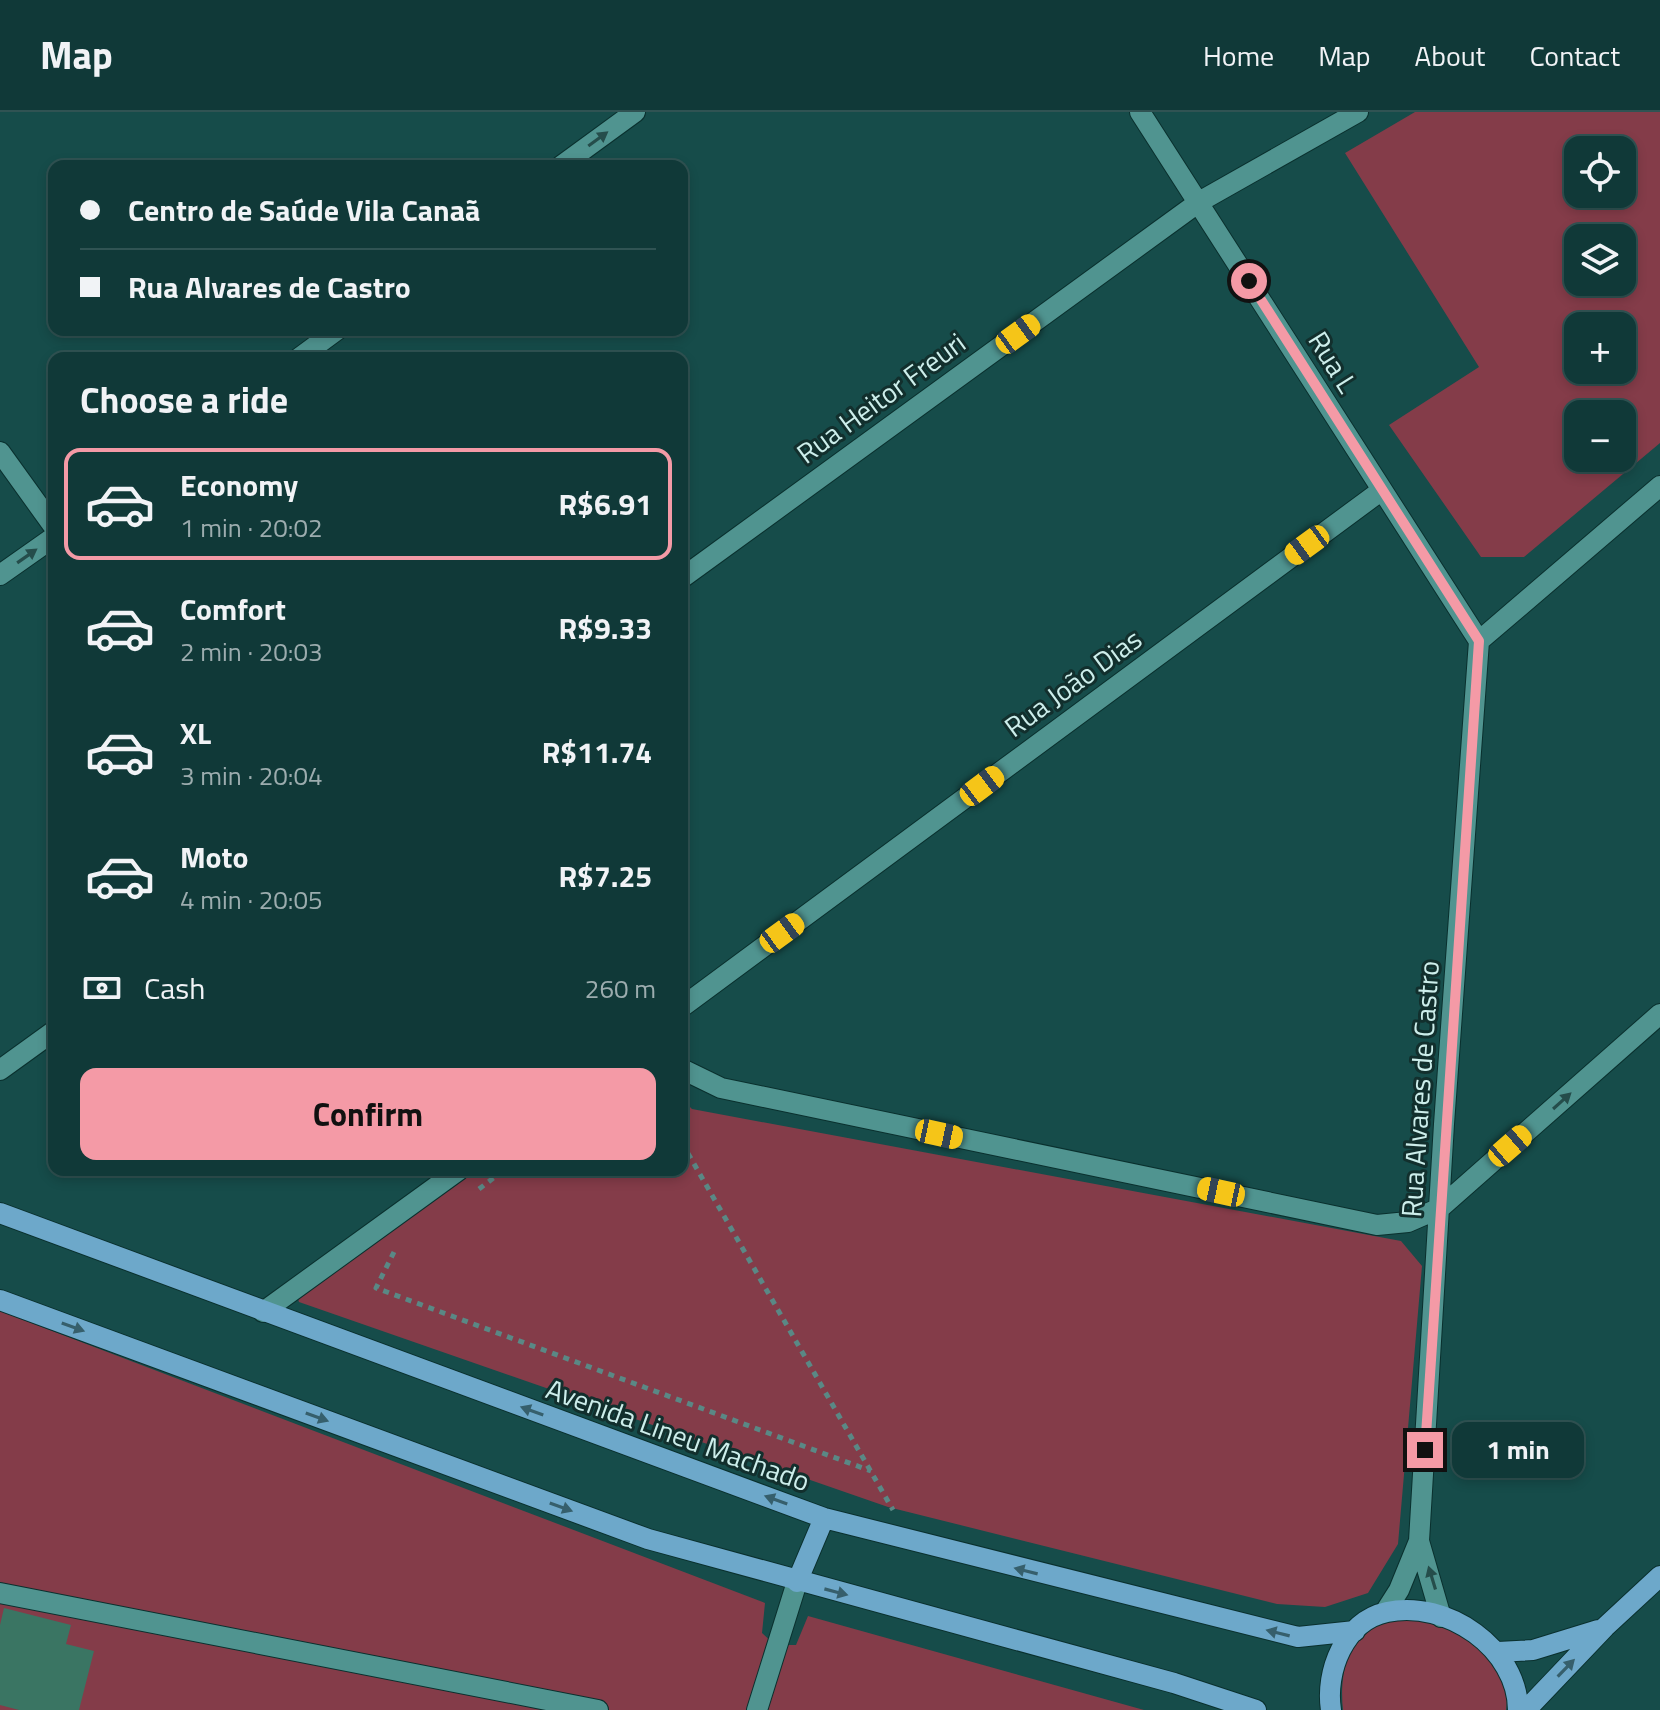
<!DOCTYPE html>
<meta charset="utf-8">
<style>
:root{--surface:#103938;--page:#194040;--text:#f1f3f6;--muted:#9cacae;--line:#305353;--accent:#f49aa6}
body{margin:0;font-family:"Titillium Web",sans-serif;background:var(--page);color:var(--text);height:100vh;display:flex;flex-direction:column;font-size:30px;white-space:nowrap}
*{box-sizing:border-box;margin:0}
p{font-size:26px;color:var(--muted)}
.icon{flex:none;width:44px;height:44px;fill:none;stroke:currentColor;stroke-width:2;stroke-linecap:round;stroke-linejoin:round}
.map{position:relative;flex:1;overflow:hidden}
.details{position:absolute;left:48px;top:240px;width:640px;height:824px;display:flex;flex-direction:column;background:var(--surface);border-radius:16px;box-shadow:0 4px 12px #0003,0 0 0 2px var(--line)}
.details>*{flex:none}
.hud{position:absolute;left:48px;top:48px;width:640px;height:176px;border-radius:16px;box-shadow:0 4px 12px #0003,0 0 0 2px var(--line);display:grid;align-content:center;height:176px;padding:0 32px;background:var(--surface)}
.buttons{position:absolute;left:1564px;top:24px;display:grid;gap:16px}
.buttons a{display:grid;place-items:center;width:72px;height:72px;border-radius:16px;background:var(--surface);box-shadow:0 4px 12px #0003,0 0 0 2px var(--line);font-size:40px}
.end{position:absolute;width:36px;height:36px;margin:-18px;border:10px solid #f49aa6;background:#111;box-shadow:0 0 0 4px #111}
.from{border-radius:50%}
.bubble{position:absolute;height:56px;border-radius:16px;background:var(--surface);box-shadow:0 4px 12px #0003,0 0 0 2px var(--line);font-size:26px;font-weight:700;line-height:56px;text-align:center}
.car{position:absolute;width:24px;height:48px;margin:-24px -12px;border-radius:10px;box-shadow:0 0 6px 2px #0007;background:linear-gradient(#f5c518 24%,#345 0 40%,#f5c518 0 76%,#345 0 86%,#f5c518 0)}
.hud b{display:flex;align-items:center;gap:28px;height:76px;font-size:30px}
.hud b+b{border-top:2px solid var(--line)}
.hud i{width:20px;height:20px;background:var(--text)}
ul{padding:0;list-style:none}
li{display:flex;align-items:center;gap:24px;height:112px;margin:0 16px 12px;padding:0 16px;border:4px solid transparent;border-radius:16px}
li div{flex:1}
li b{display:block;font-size:30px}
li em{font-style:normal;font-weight:700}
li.current{border-color:var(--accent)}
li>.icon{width:72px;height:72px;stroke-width:1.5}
h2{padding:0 32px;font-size:36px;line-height:96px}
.pay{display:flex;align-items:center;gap:20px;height:88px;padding:0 32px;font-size:30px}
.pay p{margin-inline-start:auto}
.primary-button{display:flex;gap:16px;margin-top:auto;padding:16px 32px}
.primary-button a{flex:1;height:92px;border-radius:16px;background:var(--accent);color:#111;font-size:32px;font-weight:700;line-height:92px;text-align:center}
header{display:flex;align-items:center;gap:48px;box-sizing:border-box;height:112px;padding:0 40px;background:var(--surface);border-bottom:2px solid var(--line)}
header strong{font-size:38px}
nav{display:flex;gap:44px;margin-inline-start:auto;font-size:28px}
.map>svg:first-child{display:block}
.green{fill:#843c49;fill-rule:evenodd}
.building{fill:#3a7563}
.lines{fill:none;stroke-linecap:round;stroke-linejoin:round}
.minor-casing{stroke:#0a302e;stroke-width:22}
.major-casing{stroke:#0a302e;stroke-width:22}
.path{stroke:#5a8885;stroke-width:5;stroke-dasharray:6 6;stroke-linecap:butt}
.minor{stroke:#509490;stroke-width:20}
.major{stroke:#6da8ca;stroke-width:20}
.oneway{fill:#254d4b}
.oneway2{fill:#365f6c}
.route{stroke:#f49aa6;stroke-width:10}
.labels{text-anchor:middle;stroke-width:6;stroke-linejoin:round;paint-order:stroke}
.street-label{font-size:28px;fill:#cdeeeb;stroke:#122f2d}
</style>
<header>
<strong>Map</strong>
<nav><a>Home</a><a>Map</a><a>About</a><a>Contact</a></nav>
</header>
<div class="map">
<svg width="1660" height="1598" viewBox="0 0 1660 1598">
<rect width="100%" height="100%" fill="#164c4a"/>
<path class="green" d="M1415,0H1660V331L1524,445H1481L1389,313L1479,255L1345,41ZM1578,38H1622V82H1578ZM1578,126H1622V170H1578ZM1578,214H1622V258H1578ZM1578,302H1622V346H1578Z
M682,987L692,997L1401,1129L1422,1154L1398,1432L1368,1481L1325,1495L1277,1492L888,1395L299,1190L297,1183L468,1058H682Z
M0,1199L765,1491L762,1521L775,1533H796L808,1504L1144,1598H0Z
M1393,1505C1409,1508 1429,1507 1443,1512C1475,1524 1512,1562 1506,1598H1343C1340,1573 1344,1537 1364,1520C1372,1513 1384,1510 1393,1505Z"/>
<path class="building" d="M4,1496L71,1513L66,1532L94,1539L79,1598H19L0,1593V1513Z"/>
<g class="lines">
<g class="minor-casing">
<path id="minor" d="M1140,0L1479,529
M561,54L635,0
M299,246L337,218
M0,340L54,415
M0,463L54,425
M682,466L1199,90L1358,0
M1479,529L1660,374
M682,895L1382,378
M682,957L721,976L1377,1113L1408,1110L1440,1096L1660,902
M0,958L54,919
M263,1200L459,1058
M1419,1429L1441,1505
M0,1481L598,1598
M1385,1500L1399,1478L1419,1429L1444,1012L1479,529
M757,1598L797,1470"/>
</g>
<g class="major-casing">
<path id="major" d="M0,1101L824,1406L1298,1525L1355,1519
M0,1188L648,1427L1174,1571L1256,1598
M797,1470L824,1406
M1498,1540L1533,1538L1598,1518
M1331,1598C1325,1560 1344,1509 1387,1500C1447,1487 1518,1537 1518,1598
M1526,1598L1605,1515L1660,1464"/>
</g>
<path class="path" d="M682,1031L893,1398
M479,1077L504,1058
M394,1140L376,1176L871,1359"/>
<use href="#minor" class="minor"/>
<use href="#major" class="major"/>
</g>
<defs><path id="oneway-solid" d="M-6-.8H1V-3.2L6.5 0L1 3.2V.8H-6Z" transform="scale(2)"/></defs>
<g class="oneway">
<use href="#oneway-solid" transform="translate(598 27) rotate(-36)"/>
<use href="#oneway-solid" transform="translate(27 444) rotate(-35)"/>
<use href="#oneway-solid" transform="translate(1562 989) rotate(-42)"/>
<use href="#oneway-solid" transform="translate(1432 1466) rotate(-107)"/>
</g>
<g class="oneway2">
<use href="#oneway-solid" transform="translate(73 1215) rotate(20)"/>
<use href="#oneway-solid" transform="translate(532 1299) rotate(-160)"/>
<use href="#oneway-solid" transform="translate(317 1305) rotate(20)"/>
<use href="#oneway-solid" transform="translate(776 1388) rotate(-160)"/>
<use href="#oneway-solid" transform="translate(561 1395) rotate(20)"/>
<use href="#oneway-solid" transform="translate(1026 1459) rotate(-166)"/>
<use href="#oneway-solid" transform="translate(836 1480) rotate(15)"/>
<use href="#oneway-solid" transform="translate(1278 1521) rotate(-166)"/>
<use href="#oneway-solid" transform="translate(1566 1556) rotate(-46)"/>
</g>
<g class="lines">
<path class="route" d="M1249,169L1479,529L1425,1338"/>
</g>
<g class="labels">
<g class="street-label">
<text transform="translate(1333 250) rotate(58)" y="10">Rua L</text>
<text transform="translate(881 286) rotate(-36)" y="10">Rua Heitor Freuri</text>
<text transform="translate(1073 571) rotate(-36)" y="10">Rua João Dias</text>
<text transform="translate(1420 977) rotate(-86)" y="10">Rua Alvares de Castro</text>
<text transform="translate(678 1323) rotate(20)" y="10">Avenida Lineu Machado</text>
</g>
</g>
</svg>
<div class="buttons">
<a><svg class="icon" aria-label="locate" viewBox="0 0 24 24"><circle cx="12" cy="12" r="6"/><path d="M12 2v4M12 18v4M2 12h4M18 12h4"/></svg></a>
<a><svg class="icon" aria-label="layers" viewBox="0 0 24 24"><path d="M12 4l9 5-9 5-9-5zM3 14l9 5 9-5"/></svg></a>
<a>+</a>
<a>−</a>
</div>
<i class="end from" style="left:1249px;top:169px"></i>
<i class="end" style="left:1425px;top:1338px"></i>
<div class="bubble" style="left:1452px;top:1310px;width:132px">1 min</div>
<i class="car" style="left:1018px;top:222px;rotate:54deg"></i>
<i class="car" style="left:1307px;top:433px;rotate:234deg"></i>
<i class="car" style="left:982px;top:674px;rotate:53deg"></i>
<i class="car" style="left:782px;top:821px;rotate:54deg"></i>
<i class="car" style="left:939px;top:1022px;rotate:102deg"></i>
<i class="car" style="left:1510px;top:1034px;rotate:49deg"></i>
<i class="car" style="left:1221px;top:1080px;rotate:282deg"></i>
<div class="hud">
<b><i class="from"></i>Centro de Saúde Vila Canaã</b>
<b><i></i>Rua Alvares de Castro</b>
</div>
<section class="details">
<h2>Choose a ride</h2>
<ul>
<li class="current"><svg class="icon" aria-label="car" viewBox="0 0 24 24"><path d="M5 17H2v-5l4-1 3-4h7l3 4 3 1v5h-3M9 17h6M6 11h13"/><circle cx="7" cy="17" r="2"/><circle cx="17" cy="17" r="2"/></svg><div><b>Economy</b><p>1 min · 20:02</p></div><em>R$6.91</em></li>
<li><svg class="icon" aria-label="car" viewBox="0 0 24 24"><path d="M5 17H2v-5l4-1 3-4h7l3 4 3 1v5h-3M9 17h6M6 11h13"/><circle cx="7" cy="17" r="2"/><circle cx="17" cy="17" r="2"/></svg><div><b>Comfort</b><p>2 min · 20:03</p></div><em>R$9.33</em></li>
<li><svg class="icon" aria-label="car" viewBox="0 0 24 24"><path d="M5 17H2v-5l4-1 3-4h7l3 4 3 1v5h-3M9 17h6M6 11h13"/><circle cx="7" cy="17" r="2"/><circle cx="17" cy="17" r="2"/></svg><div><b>XL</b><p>3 min · 20:04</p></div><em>R$11.74</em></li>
<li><svg class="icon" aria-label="car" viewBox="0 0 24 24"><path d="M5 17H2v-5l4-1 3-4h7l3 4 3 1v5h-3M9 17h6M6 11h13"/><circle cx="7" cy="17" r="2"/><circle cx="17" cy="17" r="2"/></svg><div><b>Moto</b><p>4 min · 20:05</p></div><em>R$7.25</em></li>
</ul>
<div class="pay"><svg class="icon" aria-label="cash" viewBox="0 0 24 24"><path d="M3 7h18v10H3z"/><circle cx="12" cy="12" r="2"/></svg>Cash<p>260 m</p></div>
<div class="primary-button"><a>Confirm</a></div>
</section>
</div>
